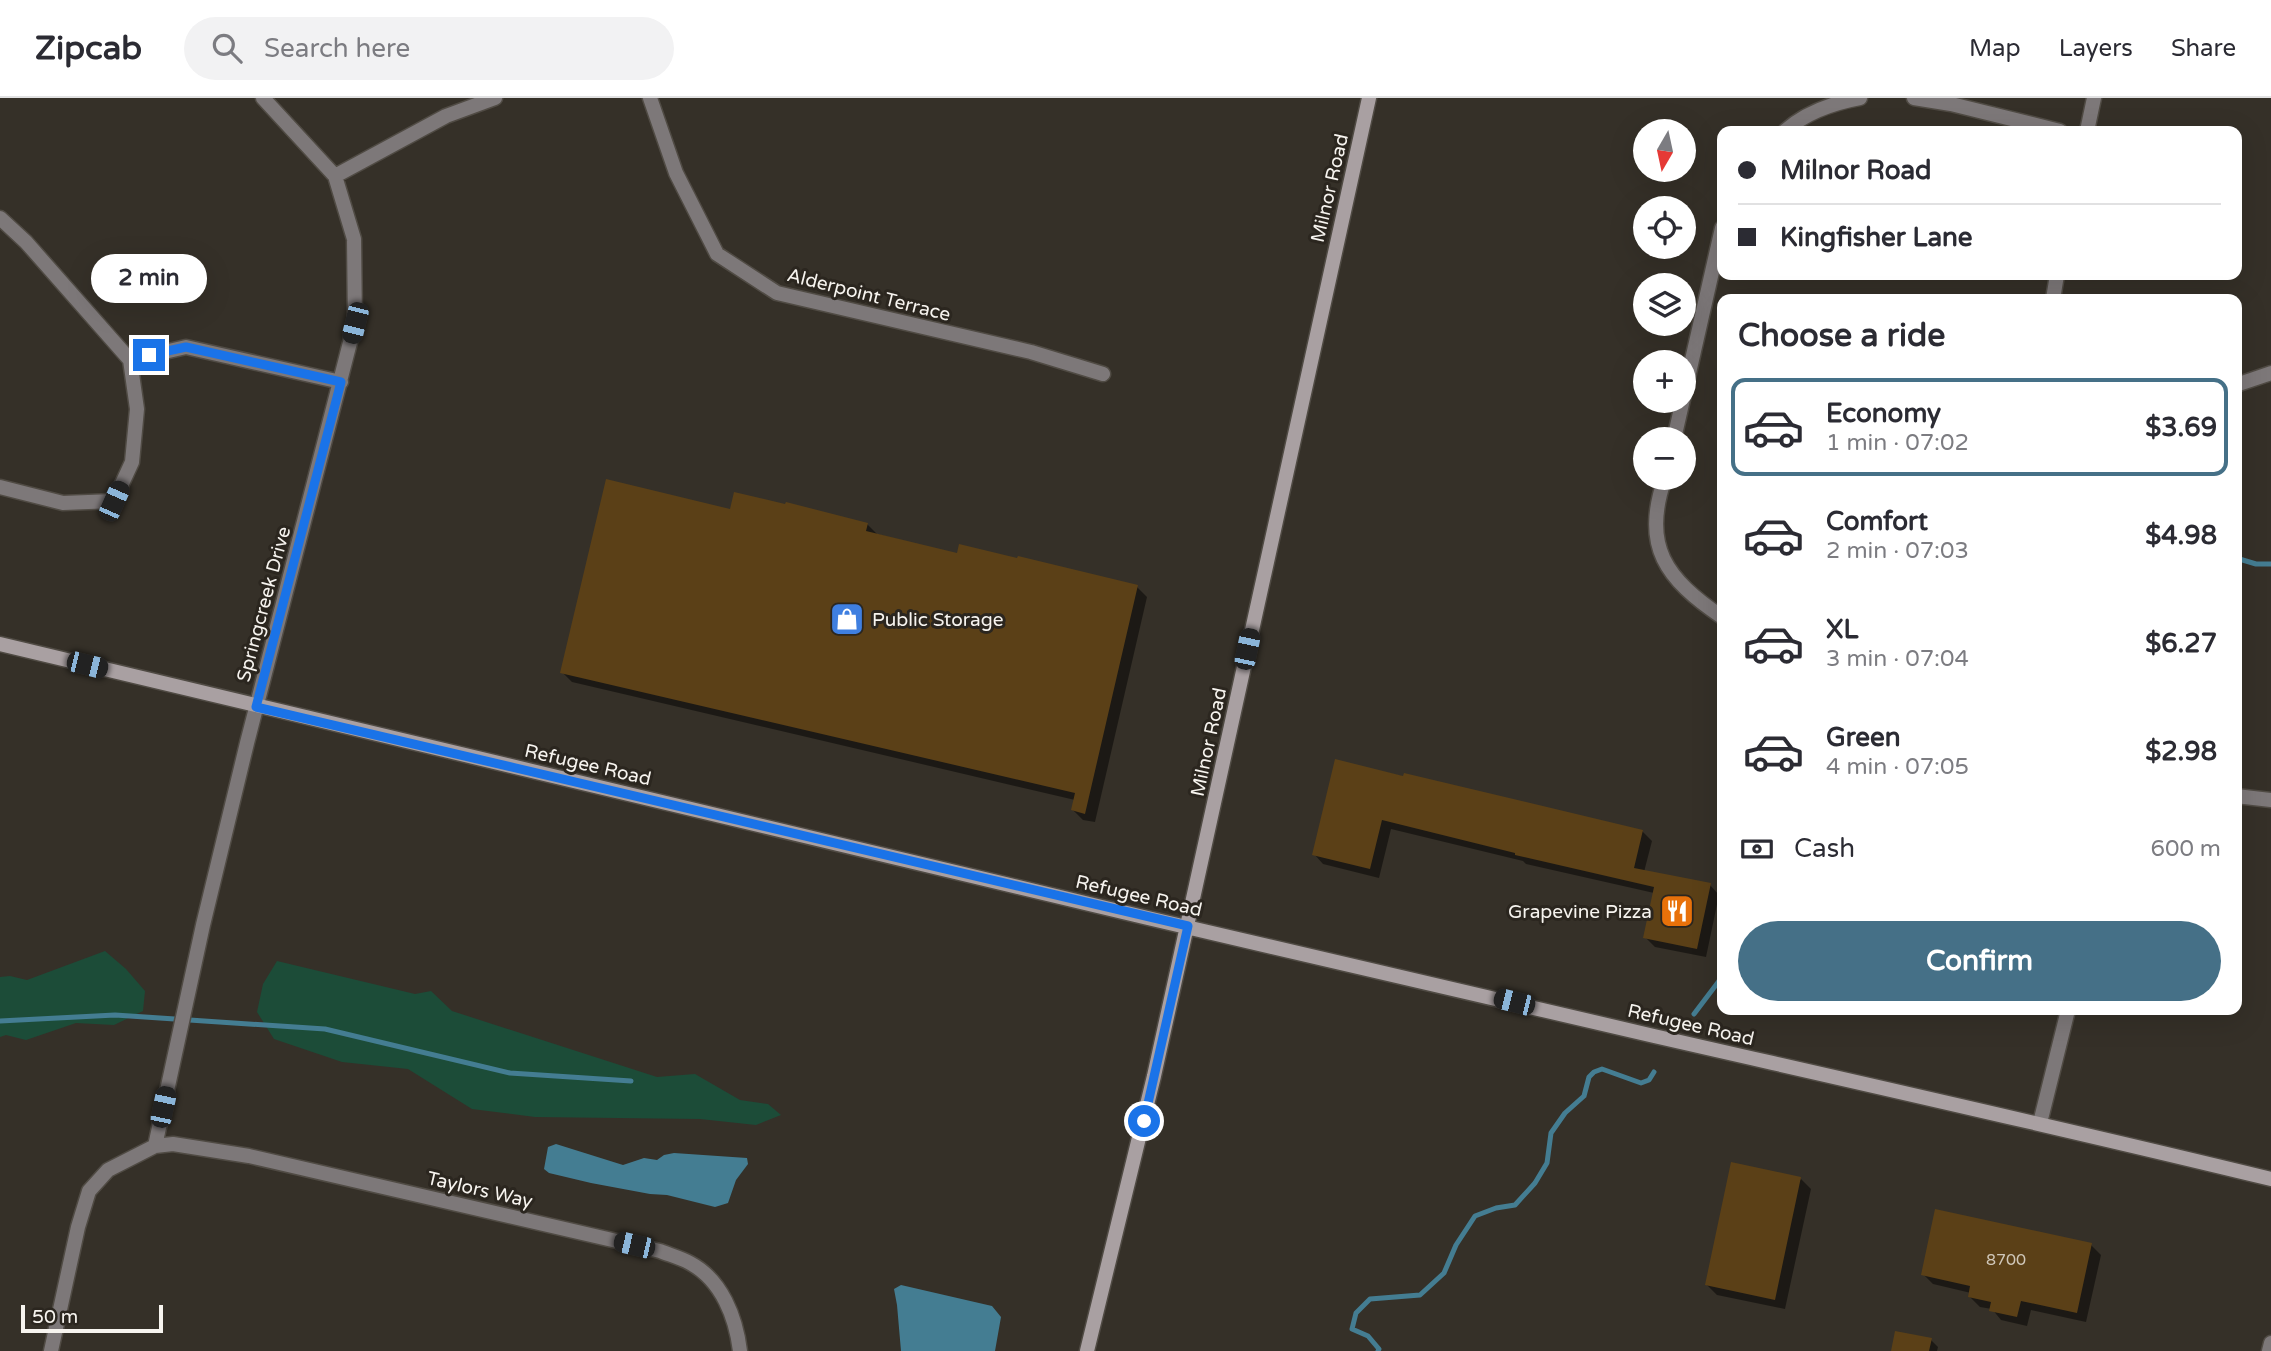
<!DOCTYPE html>
<meta charset="utf-8">
<style>
:root{--surface:#fff;--page:#f2f2f3;--text:#2b2b33;--muted:#7c7c81;--line:#e1e1e2;--accent:#457087}
body{margin:0;font-family:"Varela Round",sans-serif;background:var(--page);color:var(--text);height:100vh;display:flex;flex-direction:column;font-size:26px;white-space:nowrap}
*{box-sizing:border-box;margin:0}
p{font-size:23px;color:var(--muted)}
.icon{flex:none;width:38px;height:38px;fill:none;stroke:currentColor;stroke-width:2;stroke-linecap:round;stroke-linejoin:round}
.map{position:relative;flex:1;overflow:hidden}
.panel{position:absolute;left:1717px;top:196px;width:525px;height:721px;display:flex;flex-direction:column;background:var(--surface);border-radius:14px;box-shadow:0 7px 28px #0002}
.panel>*{flex:none}
.guide{position:absolute;left:1717px;top:28px;width:525px;height:154px;border-radius:14px;box-shadow:0 7px 28px #0002;display:grid;align-content:center;height:154px;padding:0 21px;background:var(--surface)}
.needle{width:46px;rotate:189deg}
.fabs{position:absolute;left:1633px;top:21px;display:grid;gap:14px}
.fabs a{display:grid;place-items:center;width:63px;height:63px;border-radius:50%;background:var(--surface);box-shadow:0 7px 28px #0002;font-size:35px}
.scale{position:absolute;left:21px;bottom:18px;width:142px;box-sizing:border-box;padding-left:7px;border:4px solid #f7f4ef;border-top:0;font-size:19px;line-height:24px;white-space:nowrap;color:#f7f4ef;-webkit-text-stroke:5px #2b261f;paint-order:stroke}
.end{position:absolute;width:32px;height:32px;margin:-16px;border:9px solid #1a73e8;background:#fff;box-shadow:0 0 0 4px #fff}
.from{border-radius:50%}
.bubble{position:absolute;height:49px;border-radius:24px;background:var(--surface);box-shadow:0 7px 28px #0002;font-size:23px;font-weight:800;line-height:49px;text-align:center}
.car{position:absolute;width:21px;height:42px;margin:-21px -10px;border-radius:9px;box-shadow:0 0 5px 2px #0007;background:linear-gradient(#222 24%,#8ab4d8 0 40%,#222 0 76%,#8ab4d8 0 86%,#222 0)}
.guide b{display:flex;align-items:center;gap:24px;height:66px;font-size:26px}
.guide b+b{border-top:2px solid var(--line)}
.guide i{width:18px;height:18px;background:var(--text)}
ul{padding:0;list-style:none}
li{display:flex;align-items:center;gap:21px;height:98px;margin:0 14px 10px;padding:0 7px;border:4px solid transparent;border-radius:14px}
li div{flex:1}
li b{display:block;font-size:26px}
li em{font-style:normal;font-weight:800}
li.on{border-color:var(--accent)}
li>.icon{width:63px;height:63px;stroke-width:1.5}
h2{padding:0 21px;font-size:32px;line-height:84px}
.pay{display:flex;align-items:center;gap:18px;height:77px;padding:0 21px;font-size:26px}
.pay p{margin-inline-start:auto}
.action{display:flex;gap:14px;margin-top:auto;padding:14px 21px}
.action a{flex:1;height:80px;border-radius:42px;background:var(--accent);color:#fff;font-size:28px;font-weight:800;line-height:80px;text-align:center}
header{display:flex;align-items:center;gap:42px;box-sizing:border-box;height:98px;padding:0 35px;background:var(--surface);border-bottom:2px solid var(--line)}
header strong{font-size:33px}
nav{display:flex;gap:38px;margin-inline-start:auto;font-size:24px}
.search{width:490px;height:63px;background:var(--page);display:flex;align-items:center;gap:18px;box-sizing:border-box;padding:0 24px;border-radius:38px;color:var(--muted);font-size:26px}
.map>svg:first-child{display:block}
.green{fill:#1c4c38}
.water{fill:#447d92}
.shadow{fill:#0007}
.lines{fill:none;stroke-linecap:round;stroke-linejoin:round}
.stream{stroke:#447d92;stroke-width:5}
.building{fill:#5b4017}
.street-casing{stroke:#504b44;stroke-width:17}
.secondary-casing{stroke:#504b44;stroke-width:17}
.street{stroke:#7d7879;stroke-width:14}
.secondary{stroke:#a9a0a2;stroke-width:14}
.route{stroke:#1a73e8;stroke-width:9}
.labels{text-anchor:middle;stroke-width:6;stroke-linejoin:round;paint-order:stroke}
.number-label{font-size:16px;fill:#d0c7b9}
.street-label{font-size:19px;fill:#f7f4ef;stroke:#2b261f}
.poi-label{font-size:19px;fill:#f7f4ef;stroke:#2b261f;text-anchor:start}
</style>
<header>
<strong>Zipcab</strong>
<div class="search"><svg class="icon" aria-label="search" viewBox="0 0 24 24"><circle cx="10" cy="10" r="6"/><path d="M15 15l6 6"/></svg>Search here</div>
<nav><a>Map</a><a>Layers</a><a>Share</a></nav>
</header>
<div class="map">
<svg width="2271" height="1253" viewBox="0 0 2271 1253">
<rect width="100%" height="100%" fill="#353028"/>
<path class="green" d="M105,853L126,871L145,893L143,913L114,927L76,925L26,942L6,937L0,939V879L10,878L27,882Z
M277,863L415,896L431,893L452,913L657,979L695,976L740,1002L768,1006L781,1017L756,1027L700,1021L535,1019L472,1011L408,971L342,964L274,941L257,914L263,886Z"/>
<path class="water" d="M556,1046L623,1067L644,1060L657,1062L664,1057L674,1055L747,1060L748,1066L736,1082L728,1105L715,1109L667,1097L650,1096L591,1085L549,1075L544,1071L548,1049Z
M901,1187L992,1208L1001,1219L995,1253H901L897,1207L894,1191Z"/>
<path class="shadow" d="M731,413L867,426L877,436L958,457L1137,489L1147,499L1095,724L1083,722L1073,712L1075,702L572,584L562,574Z
M1336,663L1642,733L1652,743L1644,774L1710,787L1719,797L1706,859L1655,849L1645,839L1654,795L1526,766L1523,763L1391,731L1379,780L1323,766L1314,756Z
M1801,1081L1811,1091L1785,1211L1717,1197L1707,1187Z
M2091,1147L2101,1157L2086,1224L2031,1212L2027,1228L2001,1222L1992,1211L1980,1209L1970,1199L1971,1195L1933,1186L1923,1176Z
M1931,1242L1938,1249L1937,1253H1893Z"/>
<g class="lines">
<path class="stream" d="M2236,460L2256,466H2271
M1694,916L1719,883L1722,875
M0,923L115,917L325,931L510,975L631,983
M1378,1253L1379,1251L1368,1238L1352,1231L1356,1215L1370,1201L1420,1197L1444,1175L1456,1147L1475,1118L1496,1110L1515,1107L1535,1085L1547,1065L1551,1035L1565,1015L1584,998L1589,979L1594,974L1602,971L1641,985L1649,982L1654,974"/>
</g>
<path class="building" d="M606,381L730,411L734,394L785,406L786,404L868,425L866,433L957,455L959,446L1017,460L1018,458L1138,487L1085,716L1071,712L1075,695L560,575Z
M1335,661L1403,678L1404,675L1643,732L1634,770L1711,785L1697,851L1643,840L1654,789L1515,757V755L1382,722L1370,771L1312,757Z
M1731,1064L1801,1079L1775,1202L1705,1187Z
M1935,1111L2092,1145L2077,1215L2021,1203L2017,1219L1989,1213L1991,1204L1968,1199L1970,1188L1921,1177Z
M1895,1233L1932,1240L1929,1253H1891Z"/>
<g class="lines">
<g class="street-casing">
<path id="street" d="M650,0L676,75L717,156L777,195L1031,254L1103,276
M1914,0L1951,6L2060,33
M1785,33C1806,14 1833,5 1860,0
M2087,33L2094,0
M335,78L446,18L495,0
M0,120L26,144L130,262
M2053,201L2057,177
M130,262L186,249L341,284
M2236,287L2271,275
M1674,341L1722,130
M1665,380C1641,448 1666,481 1722,519
M0,389L63,405L114,403L132,364L137,311L130,262
M2236,698L2271,702
M2040,1025L2068,912
M155,1048L203,827L247,645L355,225L354,141L335,78L263,0
M51,1253L78,1129L89,1093L108,1072L155,1048L173,1046L249,1058L660,1153C670,1157 681,1160 690,1165C722,1182 736,1220 740,1253
M2269,1253L2271,1245"/>
</g>
<g class="secondary-casing">
<path id="secondary" d="M0,546C550,680 1102,810 1654,938C1860,985 2066,1031 2271,1081
M1087,1253L1154,978L1369,0"/>
</g>
<use href="#street" class="street"/>
<use href="#secondary" class="secondary"/>
</g>
<g class="lines">
<path class="route" d="M149,257L186,249L341,284L256,609L1188,828L1144,1023"/>
</g>
<defs>
<g id="shop-square" transform="scale(1.75)"><rect x="-9" y="-9" width="18" height="18" rx="4" fill="#3f7fe0" stroke="#2b261f"/><path d="M-5-2.5h2.3a2.7 3.5 0 0 1 5.4 0H5L5.5 6h-11ZM-1.5-2.5h3a1.5 2.3 0 0 0-3 0Z" fill="#fff"/></g>
<g id="restaurant-square" transform="scale(1.75)"><rect x="-9" y="-9" width="18" height="18" rx="4" fill="#e8710a" stroke="#2b261f"/><path d="M-5-6h1v4h1v-4h1v4h1v-4h1v5L-1.5 .5V6h-2V.5L-5-1ZM5-6V6H3V1.5H1.5Q1.5-4 5-6Z" fill="#fff"/></g>
</defs>
<g fill-rule="evenodd">
<use href="#shop-square" x="847" y="521"/>
<use href="#restaurant-square" x="1677" y="813"/>
</g>
<g class="labels">
<g class="number-label">
<text x="2006" y="1167">8700</text>
</g>
<g class="street-label">
<text transform="translate(1329 90) rotate(-77)" y="7">Milnor Road</text>
<text transform="translate(869 196) rotate(14)" y="7">Alderpoint Terrace</text>
<text transform="translate(263 506) rotate(-75)" y="7">Springcreek Drive</text>
<text transform="translate(1208 644) rotate(-78)" y="7">Milnor Road</text>
<text transform="translate(588 666) rotate(13)" y="7">Refugee Road</text>
<text transform="translate(1139 797) rotate(13)" y="7">Refugee Road</text>
<text transform="translate(1691 926) rotate(13)" y="7">Refugee Road</text>
<text transform="translate(480 1091) rotate(13)" y="7">Taylors Way</text>
</g>
<g class="poi-label">
<text x="872" y="528">Public Storage</text>
<text x="1652" y="820" text-anchor="end">Grapevine Pizza</text>
</g>
</g>
</svg>
<div class="fabs">
<a><svg class="needle" viewBox="-14 -14 28 28"><path d="M0-13l5 13h-10z" fill="#e53935"/><path d="M0 13l5-13h-10z" fill="#7c7c81"/></svg></a>
<a><svg class="icon" aria-label="locate" viewBox="0 0 24 24"><circle cx="12" cy="12" r="6"/><path d="M12 2v4M12 18v4M2 12h4M18 12h4"/></svg></a>
<a><svg class="icon" aria-label="layers" viewBox="0 0 24 24"><path d="M12 4l9 5-9 5-9-5zM3 14l9 5 9-5"/></svg></a>
<a>+</a>
<a>−</a>
</div>
<div class="scale">50 m</div>
<i class="end from" style="left:1144px;top:1023px"></i>
<i class="end" style="left:149px;top:257px"></i>
<div class="bubble" style="left:91px;top:156px;width:116px">2 min</div>
<i class="car" style="left:355px;top:225px;rotate:194deg"></i>
<i class="car" style="left:114px;top:403px;rotate:24deg"></i>
<i class="car" style="left:1247px;top:551px;rotate:12deg"></i>
<i class="car" style="left:87px;top:567px;rotate:104deg"></i>
<i class="car" style="left:1514px;top:904px;rotate:284deg"></i>
<i class="car" style="left:163px;top:1009px;rotate:12deg"></i>
<i class="car" style="left:634px;top:1147px;rotate:283deg"></i>
<div class="guide">
<b><i class="from"></i>Milnor Road</b>
<b><i></i>Kingfisher Lane</b>
</div>
<section class="panel">
<h2>Choose a ride</h2>
<ul>
<li class="on"><svg class="icon" aria-label="car" viewBox="0 0 24 24"><path d="M5 17H2v-5l4-1 3-4h7l3 4 3 1v5h-3M9 17h6M6 11h13"/><circle cx="7" cy="17" r="2"/><circle cx="17" cy="17" r="2"/></svg><div><b>Economy</b><p>1 min · 07:02</p></div><em>$3.69</em></li>
<li><svg class="icon" aria-label="car" viewBox="0 0 24 24"><path d="M5 17H2v-5l4-1 3-4h7l3 4 3 1v5h-3M9 17h6M6 11h13"/><circle cx="7" cy="17" r="2"/><circle cx="17" cy="17" r="2"/></svg><div><b>Comfort</b><p>2 min · 07:03</p></div><em>$4.98</em></li>
<li><svg class="icon" aria-label="car" viewBox="0 0 24 24"><path d="M5 17H2v-5l4-1 3-4h7l3 4 3 1v5h-3M9 17h6M6 11h13"/><circle cx="7" cy="17" r="2"/><circle cx="17" cy="17" r="2"/></svg><div><b>XL</b><p>3 min · 07:04</p></div><em>$6.27</em></li>
<li><svg class="icon" aria-label="car" viewBox="0 0 24 24"><path d="M5 17H2v-5l4-1 3-4h7l3 4 3 1v5h-3M9 17h6M6 11h13"/><circle cx="7" cy="17" r="2"/><circle cx="17" cy="17" r="2"/></svg><div><b>Green</b><p>4 min · 07:05</p></div><em>$2.98</em></li>
</ul>
<div class="pay"><svg class="icon" aria-label="cash" viewBox="0 0 24 24"><path d="M3 7h18v10H3z"/><circle cx="12" cy="12" r="2"/></svg>Cash<p>600 m</p></div>
<div class="action"><a>Confirm</a></div>
</section>
</div>
